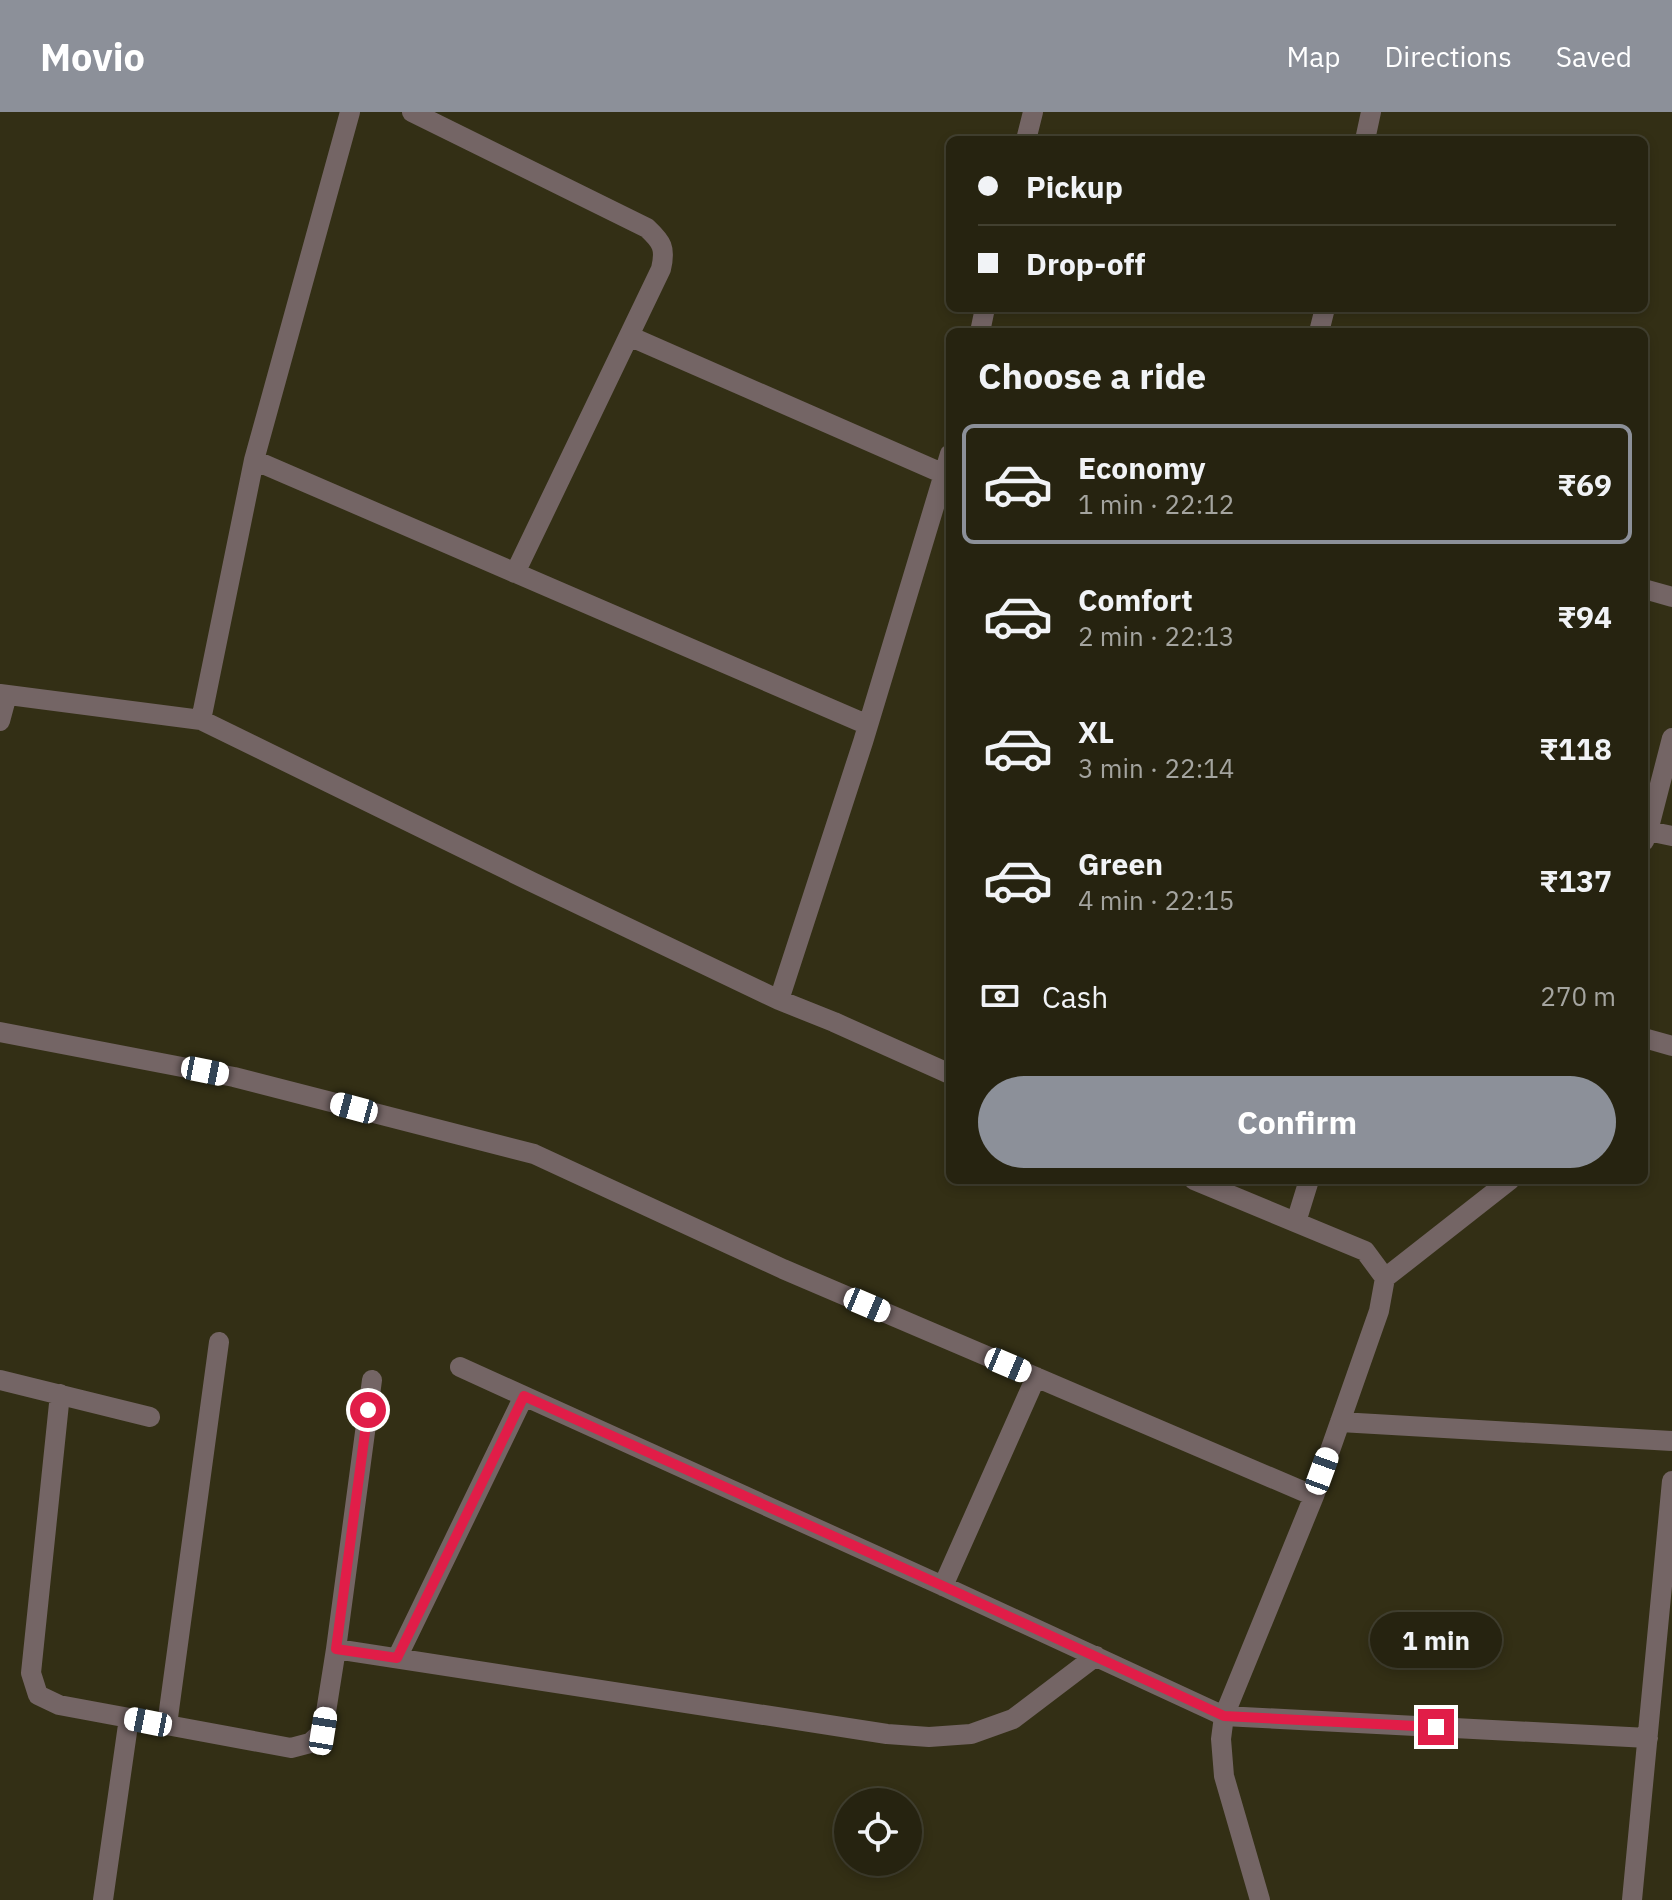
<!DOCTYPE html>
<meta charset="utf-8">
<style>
:root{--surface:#262310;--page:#2e2b19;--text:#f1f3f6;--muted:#a4a49f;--line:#424030;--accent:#8c9099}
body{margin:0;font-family:"IBM Plex Sans",sans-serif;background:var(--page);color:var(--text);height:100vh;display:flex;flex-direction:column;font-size:30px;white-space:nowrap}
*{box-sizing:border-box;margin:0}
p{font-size:26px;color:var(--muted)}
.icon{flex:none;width:44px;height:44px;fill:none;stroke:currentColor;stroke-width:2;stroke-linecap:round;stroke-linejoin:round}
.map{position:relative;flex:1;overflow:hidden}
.sheet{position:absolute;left:946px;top:216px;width:702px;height:856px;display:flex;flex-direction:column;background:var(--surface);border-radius:12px;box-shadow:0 4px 12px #0003,0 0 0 2px var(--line)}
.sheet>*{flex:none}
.hud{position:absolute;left:946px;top:24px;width:702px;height:176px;border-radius:12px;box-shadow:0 4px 12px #0003,0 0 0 2px var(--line);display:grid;align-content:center;height:176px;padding:0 32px;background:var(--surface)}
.buttons{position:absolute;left:834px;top:1676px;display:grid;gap:16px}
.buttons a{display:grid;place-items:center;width:88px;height:88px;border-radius:50%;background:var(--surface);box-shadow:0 4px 12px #0003,0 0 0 2px var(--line);font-size:40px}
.end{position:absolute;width:36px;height:36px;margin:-18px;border:10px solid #e11d48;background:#fff;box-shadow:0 0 0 4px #fff}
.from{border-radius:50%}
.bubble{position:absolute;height:56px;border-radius:28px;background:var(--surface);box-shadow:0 4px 12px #0003,0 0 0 2px var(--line);font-size:26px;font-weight:700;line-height:56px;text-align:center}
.car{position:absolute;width:24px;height:48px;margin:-24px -12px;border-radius:10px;box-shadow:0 0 6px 2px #0007;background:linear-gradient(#fff 24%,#345 0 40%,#fff 0 76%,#345 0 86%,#fff 0)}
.hud b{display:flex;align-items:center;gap:28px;height:76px;font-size:30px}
.hud b+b{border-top:2px solid var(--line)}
.hud i{width:20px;height:20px;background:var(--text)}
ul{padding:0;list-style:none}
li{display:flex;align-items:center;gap:24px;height:120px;margin:0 16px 12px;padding:0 16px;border:4px solid transparent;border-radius:12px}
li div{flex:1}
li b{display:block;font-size:30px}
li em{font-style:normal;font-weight:700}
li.active{border-color:var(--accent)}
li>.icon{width:72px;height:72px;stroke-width:1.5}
h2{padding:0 32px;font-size:36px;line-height:96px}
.pay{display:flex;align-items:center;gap:20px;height:88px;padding:0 32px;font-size:30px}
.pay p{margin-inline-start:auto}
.primary-button{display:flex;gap:16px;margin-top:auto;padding:16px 32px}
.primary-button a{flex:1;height:92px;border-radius:48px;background:var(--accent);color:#fff;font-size:32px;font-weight:700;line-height:92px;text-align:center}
header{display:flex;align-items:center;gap:48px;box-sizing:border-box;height:112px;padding:0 40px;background:var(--accent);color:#fff}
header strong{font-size:38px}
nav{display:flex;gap:44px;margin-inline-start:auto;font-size:28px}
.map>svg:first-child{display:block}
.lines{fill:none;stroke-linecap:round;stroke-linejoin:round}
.minor{stroke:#746565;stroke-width:20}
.route{stroke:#e11d48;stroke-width:10}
</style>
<header>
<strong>Movio</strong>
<nav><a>Map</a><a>Directions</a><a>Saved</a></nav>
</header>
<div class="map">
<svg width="1672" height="1788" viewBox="0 0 1672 1788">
<rect width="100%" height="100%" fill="#332f15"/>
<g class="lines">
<path class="minor" d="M412,0L647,116C662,130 666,136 661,157L515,461
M1026,28L1033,0
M1365,28L1371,0
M980,220L985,196
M1319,220L1325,196
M629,224L944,362
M254,348L868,613
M1644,477L1672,485
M0,582L201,608L532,770L779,888L834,910L950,962
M201,608L254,348L350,0
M0,609L7,583
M1644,717L1648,719L1672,626
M1644,729L1648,719L1672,724
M779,888L863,630L950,342
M0,920L234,965L534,1042L783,1157L1314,1384
M1644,926L1672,934
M1194,1068L1365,1139L1385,1166L1379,1199L1314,1384L1224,1604L1221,1627L1224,1664L1260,1788
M1296,1110L1309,1068
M1385,1166L1510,1068
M460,1255L943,1474L1224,1604L1648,1626
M0,1268L150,1305
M60,1282L31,1561L38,1583L59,1593L291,1636L310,1631L323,1619L336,1537L372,1268
M1340,1310L1672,1329
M943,1474L1036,1265
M336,1537L887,1622L929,1625L971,1622L1013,1607L1096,1544
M397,1546L524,1284
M167,1613L219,1230
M103,1788L129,1606
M1632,1788L1672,1369"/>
</g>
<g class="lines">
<path class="route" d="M368,1298L336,1537L397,1546L524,1284L943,1474L1224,1604L1436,1615"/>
</g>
</svg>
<div class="buttons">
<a><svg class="icon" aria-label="locate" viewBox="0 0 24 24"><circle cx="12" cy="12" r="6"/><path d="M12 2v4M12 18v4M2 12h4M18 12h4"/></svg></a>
</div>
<i class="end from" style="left:368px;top:1298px"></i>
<i class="end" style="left:1436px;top:1615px"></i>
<div class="bubble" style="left:1370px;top:1500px;width:132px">1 min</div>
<i class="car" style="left:205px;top:959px;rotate:101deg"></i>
<i class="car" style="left:354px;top:996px;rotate:285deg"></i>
<i class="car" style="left:867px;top:1193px;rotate:113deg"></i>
<i class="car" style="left:1008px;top:1253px;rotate:113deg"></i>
<i class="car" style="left:1322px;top:1359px;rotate:20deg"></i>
<i class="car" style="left:148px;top:1610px;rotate:281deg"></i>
<i class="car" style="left:323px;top:1619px;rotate:9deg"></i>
<div class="hud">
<b><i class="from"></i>Pickup</b>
<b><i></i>Drop-off</b>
</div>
<section class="sheet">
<h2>Choose a ride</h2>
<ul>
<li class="active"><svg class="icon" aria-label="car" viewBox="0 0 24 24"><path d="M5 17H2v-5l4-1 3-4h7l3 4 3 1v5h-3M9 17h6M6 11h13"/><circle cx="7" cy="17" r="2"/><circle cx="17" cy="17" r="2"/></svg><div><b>Economy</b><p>1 min · 22:12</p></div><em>₹69</em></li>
<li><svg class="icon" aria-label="car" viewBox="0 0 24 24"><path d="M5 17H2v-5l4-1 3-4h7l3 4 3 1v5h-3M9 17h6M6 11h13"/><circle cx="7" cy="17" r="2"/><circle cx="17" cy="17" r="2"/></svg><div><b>Comfort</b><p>2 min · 22:13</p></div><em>₹94</em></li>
<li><svg class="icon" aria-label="car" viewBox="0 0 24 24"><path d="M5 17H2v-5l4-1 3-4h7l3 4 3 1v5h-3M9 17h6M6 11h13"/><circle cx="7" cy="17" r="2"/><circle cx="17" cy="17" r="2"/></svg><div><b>XL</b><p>3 min · 22:14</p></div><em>₹118</em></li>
<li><svg class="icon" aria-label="car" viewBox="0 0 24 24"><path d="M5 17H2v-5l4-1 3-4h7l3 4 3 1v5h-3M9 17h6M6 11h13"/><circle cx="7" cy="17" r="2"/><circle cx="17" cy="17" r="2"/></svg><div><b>Green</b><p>4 min · 22:15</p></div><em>₹137</em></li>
</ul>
<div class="pay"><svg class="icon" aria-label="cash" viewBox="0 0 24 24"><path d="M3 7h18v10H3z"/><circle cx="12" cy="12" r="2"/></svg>Cash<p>270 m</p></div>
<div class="primary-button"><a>Confirm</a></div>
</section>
</div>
